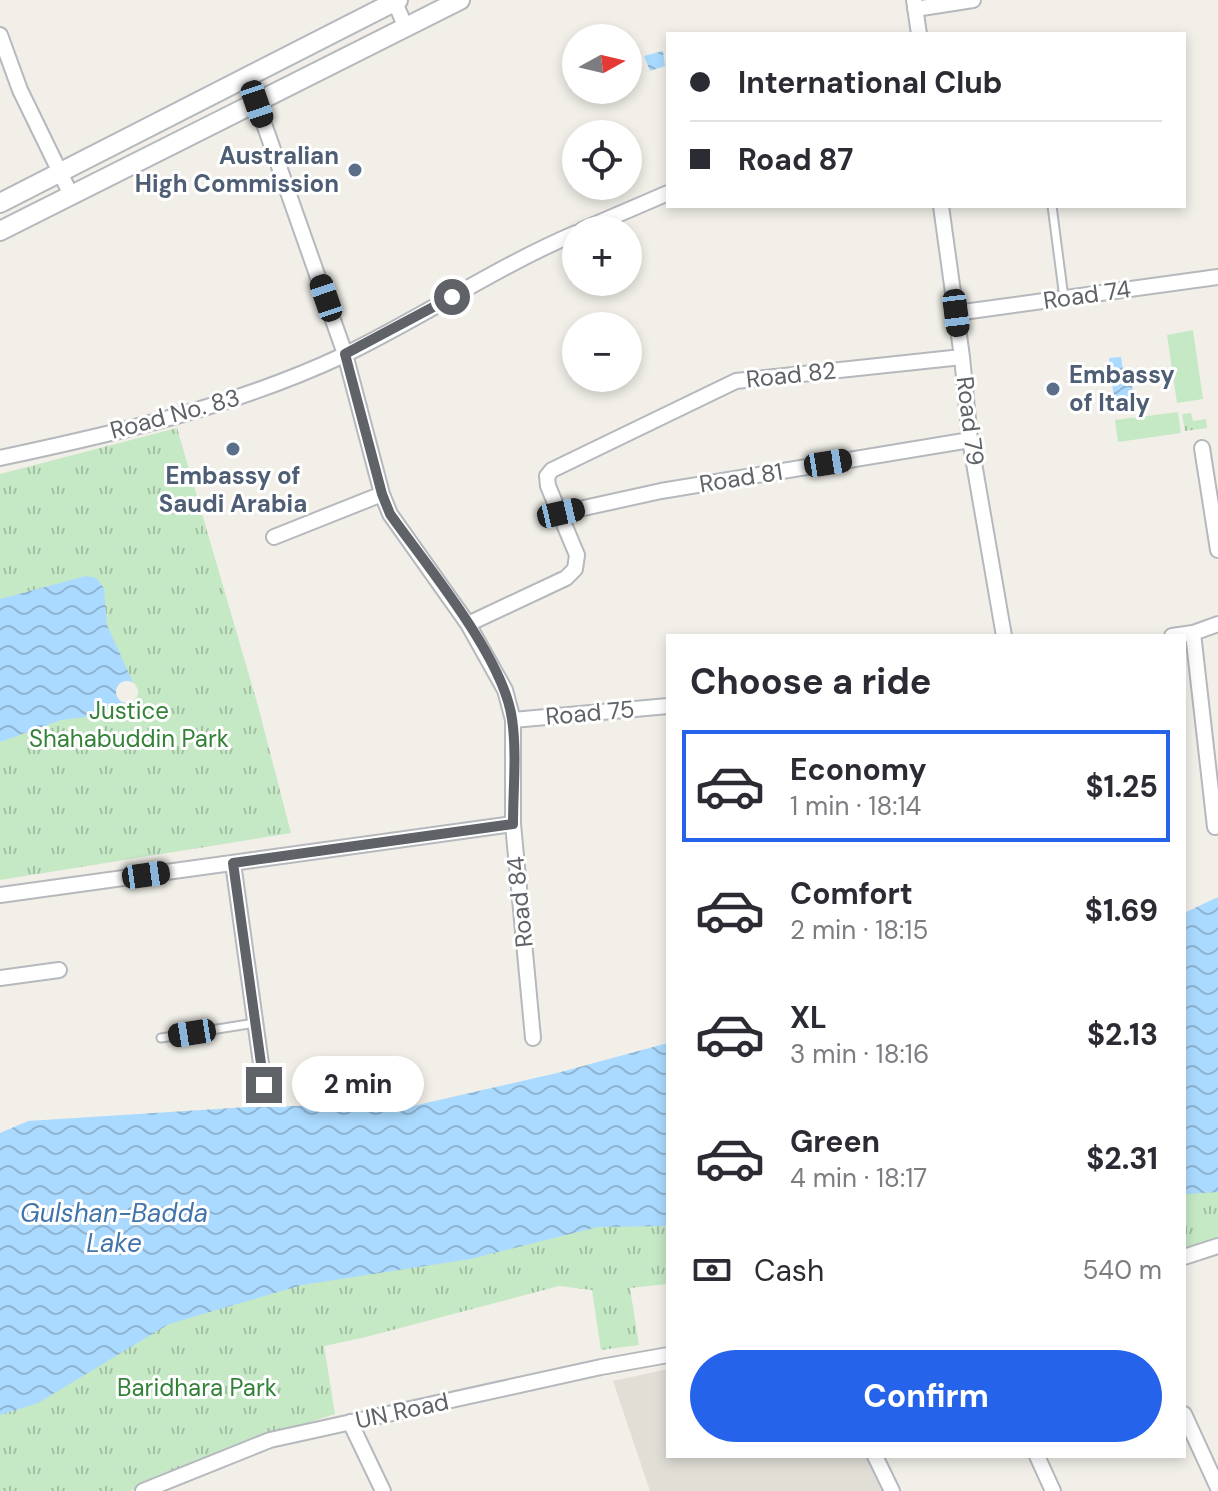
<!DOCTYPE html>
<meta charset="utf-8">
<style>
:root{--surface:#fff;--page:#f7f7f7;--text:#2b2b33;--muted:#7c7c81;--line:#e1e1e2;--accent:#2563eb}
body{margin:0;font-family:"DM Sans",sans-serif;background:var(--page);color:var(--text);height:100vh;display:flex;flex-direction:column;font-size:30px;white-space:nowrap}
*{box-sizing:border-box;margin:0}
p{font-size:26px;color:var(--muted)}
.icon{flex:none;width:44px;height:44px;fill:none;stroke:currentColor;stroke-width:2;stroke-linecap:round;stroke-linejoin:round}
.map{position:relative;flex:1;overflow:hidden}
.panel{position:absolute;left:666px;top:634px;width:520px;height:824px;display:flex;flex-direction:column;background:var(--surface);border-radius:0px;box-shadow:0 4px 12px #0003}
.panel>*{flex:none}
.top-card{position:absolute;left:666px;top:32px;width:520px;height:176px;border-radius:0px;box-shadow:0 4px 12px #0003;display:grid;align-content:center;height:176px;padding:0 24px;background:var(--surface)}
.needle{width:52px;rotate:82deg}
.controls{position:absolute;left:562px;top:24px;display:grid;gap:16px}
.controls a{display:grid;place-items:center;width:80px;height:80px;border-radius:50%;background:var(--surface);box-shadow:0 4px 12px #0003;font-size:40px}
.end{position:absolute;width:36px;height:36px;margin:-18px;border:10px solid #5f6368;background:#fff;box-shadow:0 0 0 4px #fff}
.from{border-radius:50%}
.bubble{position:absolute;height:56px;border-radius:28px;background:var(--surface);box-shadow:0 4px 12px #0003;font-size:26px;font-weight:700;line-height:56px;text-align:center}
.car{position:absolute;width:24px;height:48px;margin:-24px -12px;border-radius:10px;box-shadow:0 0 6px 2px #0007;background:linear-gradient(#222 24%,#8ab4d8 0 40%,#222 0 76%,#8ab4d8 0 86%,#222 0)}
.top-card b{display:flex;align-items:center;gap:28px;height:76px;font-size:30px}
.top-card b+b{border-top:2px solid var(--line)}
.top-card i{width:20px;height:20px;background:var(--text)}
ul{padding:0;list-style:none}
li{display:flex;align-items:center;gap:24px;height:112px;margin:0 16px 12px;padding:0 8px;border:4px solid transparent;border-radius:0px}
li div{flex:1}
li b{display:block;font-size:30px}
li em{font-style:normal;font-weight:700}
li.active{border-color:var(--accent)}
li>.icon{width:72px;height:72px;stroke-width:1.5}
h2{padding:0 24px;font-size:36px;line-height:96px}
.pay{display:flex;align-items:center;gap:20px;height:88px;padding:0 24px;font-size:30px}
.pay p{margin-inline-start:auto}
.action{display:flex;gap:16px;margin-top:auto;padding:16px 24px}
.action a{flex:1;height:92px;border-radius:48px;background:var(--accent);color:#fff;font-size:32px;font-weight:700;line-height:92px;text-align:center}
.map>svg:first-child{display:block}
.education{fill:#e1ded6}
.grass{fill:url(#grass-tufts)}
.pitch{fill:#c5e8c5}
.water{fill:url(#water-waves)}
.pier{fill:#f1efe8}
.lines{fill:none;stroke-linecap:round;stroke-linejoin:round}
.service-casing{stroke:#b5b8bc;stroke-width:11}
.minor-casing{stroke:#b5b8bc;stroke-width:18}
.tertiary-casing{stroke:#b5b8bc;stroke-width:22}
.service{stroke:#fff;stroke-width:7}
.minor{stroke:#fff;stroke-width:14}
.tertiary{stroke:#fff;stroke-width:18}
.route{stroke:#5f6368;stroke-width:10}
.service-dot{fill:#5c6f8a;stroke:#fff;stroke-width:3}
.labels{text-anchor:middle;stroke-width:6;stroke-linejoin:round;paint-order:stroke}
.service-label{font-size:24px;font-weight:bold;fill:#4e5e75;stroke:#fff;text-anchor:end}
.street-label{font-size:24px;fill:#5f6368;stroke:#fff}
.park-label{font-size:24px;fill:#348238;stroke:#fff}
.water-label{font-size:26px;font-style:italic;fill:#4174aa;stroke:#fff}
</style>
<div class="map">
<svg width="1218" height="1491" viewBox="0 0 1218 1491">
<defs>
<pattern id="grass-tufts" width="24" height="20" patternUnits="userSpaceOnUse" patternTransform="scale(2)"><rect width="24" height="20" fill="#c5e8c5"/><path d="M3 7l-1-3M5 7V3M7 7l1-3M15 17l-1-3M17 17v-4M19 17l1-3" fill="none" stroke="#a3c0a4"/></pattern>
<pattern id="water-waves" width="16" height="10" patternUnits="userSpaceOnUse" patternTransform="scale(2)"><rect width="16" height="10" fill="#aadaff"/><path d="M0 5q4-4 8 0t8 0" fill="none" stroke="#8eb4d2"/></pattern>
</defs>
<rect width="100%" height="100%" fill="#f1efe8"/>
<path class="education" d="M668,1369V1456H878L894,1491H650L613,1381Z"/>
<path class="grass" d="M1191,413L1193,421L1206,419L1207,428L1185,431L1182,414Z
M177,428L258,706L291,833L0,880V474Z
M1184,1177L1218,1180V1239L1184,1249Z
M593,1225H668V1284L630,1288L639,1345L601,1350L592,1290L559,1286L366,1337L324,1346L335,1414L268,1436L130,1491H0V1413L164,1323L297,1284Z"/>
<path class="pitch" d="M1193,330L1203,399L1177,403L1167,335Z
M1178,412L1181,433L1118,442L1115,420Z"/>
<path class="water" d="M663,51L665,66L650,71L644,56Z
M1121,357L1124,377L1131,376L1134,404L1115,406L1109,358Z
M86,576L96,578L104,588L107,625L135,687L132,700L93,716L61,720L0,742V599Z
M1218,897V1192L1184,1194V913Z
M668,1043V1226L598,1227L470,1259L302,1285L169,1324L38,1403L0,1415V1133L28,1121L265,1106H413L557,1073Z"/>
<path class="pier" d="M116 692a11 11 0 1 1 22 0a11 11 0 1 1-22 0Z"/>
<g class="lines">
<g class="service-casing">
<path id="service" d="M1052,206L1064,298
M161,1038L255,1023"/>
</g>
<g class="minor-casing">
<path id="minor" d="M394,0L406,28
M914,0L919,34
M915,9L973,0
M0,35L20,90L71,195
M242,78L257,104L345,354L382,494L390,514L468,624L505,690L513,720V824L533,1038
M941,206L962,357L970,440L1004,636
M582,230L668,193
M956,313L1218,277
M1202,448L1218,550
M0,458C117,433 236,406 344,355C423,317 496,267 576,233
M561,513L661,491L970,440
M274,537L382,494
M468,624L566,578L575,569L577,555L548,486L547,476L552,470L736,381L962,357
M1193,633L1215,827
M1172,636L1193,633L1218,624
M513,720L668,706
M233,863L264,1085
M0,895L513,824
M0,978L59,970
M1184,1257L1218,1246
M1184,1414L1218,1488
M350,1422L383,1491
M875,1456L892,1491
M1037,1456L1053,1491
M143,1491L270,1440L601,1367L668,1355"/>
</g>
<g class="tertiary-casing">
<path id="tertiary" d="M0,203L398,0
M0,231L460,0"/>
</g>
<use href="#service" class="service"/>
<use href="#minor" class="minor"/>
<use href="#tertiary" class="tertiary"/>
</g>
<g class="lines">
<path class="route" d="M264,1085L233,863L513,824C513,790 517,753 512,719C504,658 427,566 390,514L382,494L345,354L452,297"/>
</g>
<g class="service-dot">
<circle cx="355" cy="170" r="8"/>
<circle cx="1053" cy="389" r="8"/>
<circle cx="233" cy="449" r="8"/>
</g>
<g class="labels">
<g class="service-label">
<text x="339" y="164">Australian<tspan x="339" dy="28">High Commission</tspan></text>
<text x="1069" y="383" text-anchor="start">Embassy<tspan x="1069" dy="28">of Italy</tspan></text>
<text x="233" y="484" text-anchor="middle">Embassy of<tspan x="233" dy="28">Saudi Arabia</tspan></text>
</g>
<g class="street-label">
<text transform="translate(1087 295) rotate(-8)" y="8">Road 74</text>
<text transform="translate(791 375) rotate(-6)" y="8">Road 82</text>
<text transform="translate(175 414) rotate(-15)" y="8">Road No. 83</text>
<text transform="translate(970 421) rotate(83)" y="8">Road 79</text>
<text transform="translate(741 478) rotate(-9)" y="8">Road 81</text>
<text transform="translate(590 713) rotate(-5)" y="8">Road 75</text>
<text transform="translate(520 902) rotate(-96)" y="8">Road 84</text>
<text transform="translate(402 1411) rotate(-12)" y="8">UN Road</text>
</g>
<g class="park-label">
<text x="129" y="719">Justice<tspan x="129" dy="28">Shahabuddin Park</tspan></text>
<text x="197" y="1396">Baridhara Park</text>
</g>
<g class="water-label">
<text x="114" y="1222">Gulshan-Badda<tspan x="114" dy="30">Lake</tspan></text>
</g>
</g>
</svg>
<div class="controls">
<a><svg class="needle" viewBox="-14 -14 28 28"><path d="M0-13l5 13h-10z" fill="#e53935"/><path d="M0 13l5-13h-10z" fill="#7c7c81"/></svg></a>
<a><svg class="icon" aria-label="locate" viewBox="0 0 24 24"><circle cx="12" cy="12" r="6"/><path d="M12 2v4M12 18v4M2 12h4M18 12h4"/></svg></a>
<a>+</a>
<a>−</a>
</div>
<i class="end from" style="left:452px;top:297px"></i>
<i class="end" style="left:264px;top:1085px"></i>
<div class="bubble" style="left:292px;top:1056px;width:132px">2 min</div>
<i class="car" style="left:257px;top:104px;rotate:161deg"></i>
<i class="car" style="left:326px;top:298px;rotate:341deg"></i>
<i class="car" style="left:956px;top:313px;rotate:173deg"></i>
<i class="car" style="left:828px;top:463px;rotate:81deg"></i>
<i class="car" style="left:561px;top:513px;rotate:77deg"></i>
<i class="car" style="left:146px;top:875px;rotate:82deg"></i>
<i class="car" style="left:192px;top:1033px;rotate:261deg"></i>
<div class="top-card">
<b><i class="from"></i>International Club</b>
<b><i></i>Road 87</b>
</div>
<section class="panel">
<h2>Choose a ride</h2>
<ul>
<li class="active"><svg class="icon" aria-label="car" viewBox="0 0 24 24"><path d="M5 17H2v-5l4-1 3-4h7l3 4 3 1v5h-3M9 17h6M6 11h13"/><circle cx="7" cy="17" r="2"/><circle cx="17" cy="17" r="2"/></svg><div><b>Economy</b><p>1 min · 18:14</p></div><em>$1.25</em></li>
<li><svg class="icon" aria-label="car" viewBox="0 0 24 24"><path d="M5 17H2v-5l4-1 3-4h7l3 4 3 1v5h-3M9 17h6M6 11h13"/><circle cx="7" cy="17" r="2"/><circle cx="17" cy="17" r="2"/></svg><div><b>Comfort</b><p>2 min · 18:15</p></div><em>$1.69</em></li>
<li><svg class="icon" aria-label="car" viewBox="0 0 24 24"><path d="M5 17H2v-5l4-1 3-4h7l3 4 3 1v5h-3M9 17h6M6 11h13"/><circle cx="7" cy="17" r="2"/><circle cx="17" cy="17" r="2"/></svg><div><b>XL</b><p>3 min · 18:16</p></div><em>$2.13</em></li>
<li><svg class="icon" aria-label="car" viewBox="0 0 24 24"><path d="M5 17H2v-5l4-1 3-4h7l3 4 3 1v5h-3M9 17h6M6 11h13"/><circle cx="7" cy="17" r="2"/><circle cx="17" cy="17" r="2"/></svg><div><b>Green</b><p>4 min · 18:17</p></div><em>$2.31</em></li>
</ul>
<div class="pay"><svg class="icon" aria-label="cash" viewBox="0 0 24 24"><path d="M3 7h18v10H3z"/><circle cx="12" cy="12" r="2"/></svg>Cash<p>540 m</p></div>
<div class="action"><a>Confirm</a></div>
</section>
</div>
